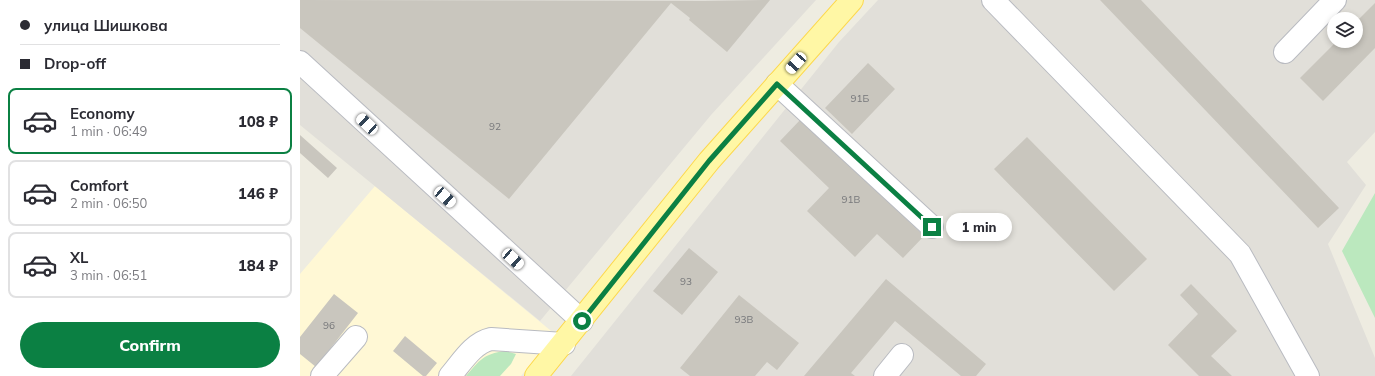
<!DOCTYPE html>
<meta charset="utf-8">
<style>
:root{--surface:#fff;--page:#f2f2f3;--text:#2b2b33;--muted:#7c7c81;--line:#e1e1e2;--accent:#0b8043}
body{margin:0;font-family:Mulish,sans-serif;background:var(--page);color:var(--text);height:100vh;display:flex;flex-direction:column;font-size:15px;white-space:nowrap}
*{box-sizing:border-box;margin:0}
p{font-size:13px;color:var(--muted)}
.icon{flex:none;width:22px;height:22px;fill:none;stroke:currentColor;stroke-width:2;stroke-linecap:round;stroke-linejoin:round}
.map{position:relative;flex:1;overflow:hidden}
.side{display:flex;flex-direction:column;background:var(--surface);width:300px}
.side>*{flex:none}
.top-card{display:grid;align-content:center;height:88px;padding:0 20px;background:var(--surface)}
.fabs{position:absolute;left:1027px;top:12px;display:grid;gap:8px}
.fabs a{display:grid;place-items:center;width:36px;height:36px;border-radius:50%;background:var(--surface);box-shadow:0 2px 6px #0003;font-size:20px}
.end{position:absolute;width:18px;height:18px;margin:-9px;border:5px solid #0b8043;background:#fff;box-shadow:0 0 0 2px #fff}
.from{border-radius:50%}
.bubble{position:absolute;height:28px;border-radius:14px;background:var(--surface);box-shadow:0 2px 6px #0003;font-size:13px;font-weight:800;line-height:28px;text-align:center}
.car{position:absolute;width:12px;height:24px;margin:-12px -6px;border-radius:5px;box-shadow:0 0 3px 1px #0007;background:linear-gradient(#fff 24%,#345 0 40%,#fff 0 76%,#345 0 86%,#fff 0)}
.top-card b{display:flex;align-items:center;gap:14px;height:38px;font-size:15px}
.top-card b+b{border-top:1px solid var(--line)}
.top-card i{width:10px;height:10px;background:var(--text)}
ul{padding:0;list-style:none}
li{display:flex;align-items:center;gap:12px;height:66px;margin:0 8px 6px;padding:0 12px;border:2px solid var(--line);border-radius:8px}
li div{flex:1}
li b{display:block;font-size:15px}
li em{font-style:normal;font-weight:800}
li.active{border-color:var(--accent)}
li>.icon{width:36px;height:36px;stroke-width:1.5}
.primary-button{display:flex;gap:8px;margin-top:auto;padding:8px 20px}
.primary-button a{flex:1;height:46px;border-radius:24px;background:var(--accent);color:#fff;font-size:16px;font-weight:800;line-height:46px;text-align:center}
main{display:flex;flex:1;min-height:0}
.map>svg:first-child{display:block}
.commercial{fill:#fff8d5}
.industrial{fill:#e1dfd9;fill-rule:evenodd}
.green{fill:#bbe8be}
.building{fill:#c9c6be}
.lines{fill:none;stroke-linecap:round;stroke-linejoin:round}
.minor-casing{stroke:#b9bbc1;stroke-width:24}
.major-casing{stroke:#fdd84b;stroke-width:24}
.minor{stroke:#fff;stroke-width:22}
.major{stroke:#fff7a5;stroke-width:22}
.route{stroke:#0b8043;stroke-width:5}
.labels{text-anchor:middle;stroke-width:3.5;stroke-linejoin:round;paint-order:stroke}
.number-label{font-size:10px;fill:#76777a}
</style>
<main>
<section class="side">
<div class="top-card">
<b><i class="from"></i>улица Шишкова</b>
<b><i></i>Drop-off</b>
</div>
<ul>
<li class="active"><svg class="icon" aria-label="car" viewBox="0 0 24 24"><path d="M5 17H2v-5l4-1 3-4h7l3 4 3 1v5h-3M9 17h6M6 11h13"/><circle cx="7" cy="17" r="2"/><circle cx="17" cy="17" r="2"/></svg><div><b>Economy</b><p>1 min · 06:49</p></div><em>108 ₽</em></li>
<li><svg class="icon" aria-label="car" viewBox="0 0 24 24"><path d="M5 17H2v-5l4-1 3-4h7l3 4 3 1v5h-3M9 17h6M6 11h13"/><circle cx="7" cy="17" r="2"/><circle cx="17" cy="17" r="2"/></svg><div><b>Comfort</b><p>2 min · 06:50</p></div><em>146 ₽</em></li>
<li><svg class="icon" aria-label="car" viewBox="0 0 24 24"><path d="M5 17H2v-5l4-1 3-4h7l3 4 3 1v5h-3M9 17h6M6 11h13"/><circle cx="7" cy="17" r="2"/><circle cx="17" cy="17" r="2"/></svg><div><b>XL</b><p>3 min · 06:51</p></div><em>184 ₽</em></li>
</ul>
<div class="primary-button"><a>Confirm</a></div>
</section>
<div class="map">
<svg width="1075" height="376" viewBox="0 0 1075 376">
<rect width="100%" height="100%" fill="#eeece1"/>
<path class="commercial" d="M75,186L256,335L221,376H0V274Z"/>
<path class="industrial" d="M0,0H516L411,115L240,321L0,125Z
M578,0H1075V132L1047,162L1066,185L1028,244L1075,358V376H271L539,42ZM1034,19H1056V41H1034Z"/>
<path class="green" d="M1075,193V318L1042,251Z
M205,351L216,354L211,364L200,376H166C180,360 183,354 205,351Z"/>
<path class="building" d="M0,0L404,1L470,0L427,52L389,20L390,18L371,3L209,199L0,28Z
M800,0H841L1039,208L1018,228Z
M1075,3V48L1023,101L1000,78L1037,41H1056V22Z
M568,63L595,89L552,134L525,108Z
M501,119L624,236L603,258L577,234L555,257L507,211L529,188L480,141Z
M0,135L37,168L28,178L0,153Z
M727,137L847,259L814,291L694,169Z
M389,248L418,272L382,315L353,291Z
M586,279L686,364L676,376H661L595,321L551,373L555,376H504Z
M891,284L937,331L911,356L932,376H899L868,345L898,314L880,295Z
M34,294L58,313L16,367L0,354V337Z
M439,295L499,343L477,370L467,362L455,376H390L380,368Z
M105,336L137,363L126,376H123L93,351Z"/>
<g class="lines">
<g class="minor-casing">
<path id="minor" d="M693,0L940,254L1008,376
M985,52L1035,0
M0,62L282,321
M477,84L632,227
M22,376L56,337
M150,376C162,362 173,343 191,339L264,344
M585,376L602,355"/>
</g>
<g class="major-casing">
<path id="major" d="M236,376L409,161L552,0"/>
</g>
<use href="#minor" class="minor"/>
<use href="#major" class="major"/>
</g>
<g class="lines">
<path class="route" d="M282,321L409,161L477,84L632,227"/>
</g>
<g class="labels">
<g class="number-label">
<text x="560" y="102">91Б</text>
<text x="195" y="130">92</text>
<text x="551" y="203">91В</text>
<text x="386" y="285">93</text>
<text x="444" y="323">93В</text>
<text x="29" y="329">96</text>
</g>
</g>
</svg>
<div class="fabs">
<a><svg class="icon" aria-label="layers" viewBox="0 0 24 24"><path d="M12 4l9 5-9 5-9-5zM3 14l9 5 9-5"/></svg></a>
</div>
<i class="end from" style="left:282px;top:321px"></i>
<i class="end" style="left:632px;top:227px"></i>
<div class="bubble" style="left:646px;top:213px;width:66px">1 min</div>
<i class="car" style="left:496px;top:63px;rotate:222deg"></i>
<i class="car" style="left:67px;top:124px;rotate:313deg"></i>
<i class="car" style="left:145px;top:197px;rotate:132deg"></i>
<i class="car" style="left:213px;top:259px;rotate:132deg"></i>
</div>
</main>
